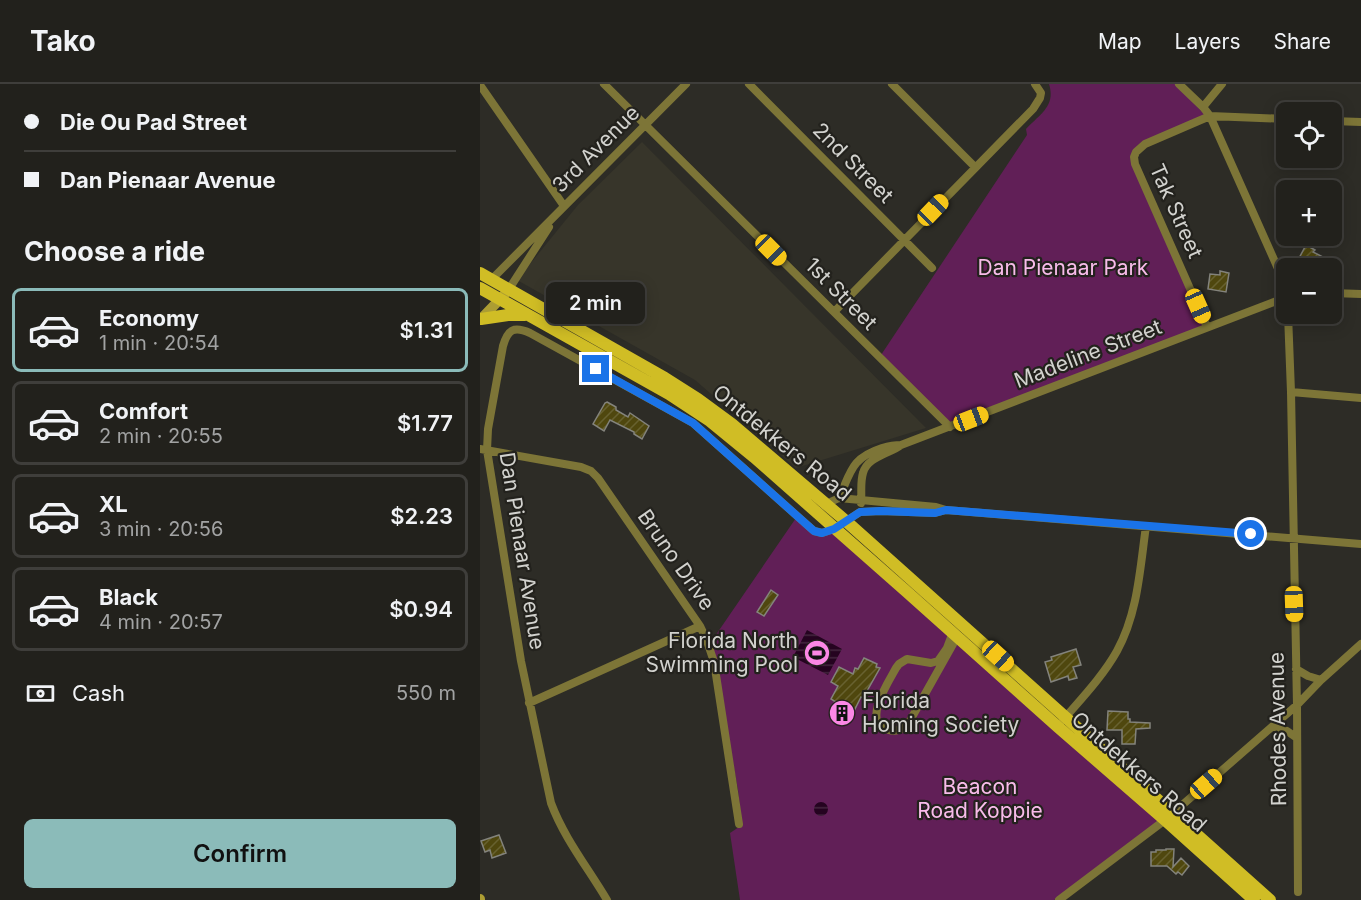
<!DOCTYPE html>
<meta charset="utf-8">
<style>
:root{--surface:#22211c;--page:#2e2e29;--text:#f1f3f6;--muted:#a2a3a3;--line:#3f3e3b;--accent:#8bbbb9}
body{margin:0;font-family:Inter,sans-serif;background:var(--page);color:var(--text);height:100vh;display:flex;flex-direction:column;font-size:22px;white-space:nowrap}
*{box-sizing:border-box;margin:0}
p{font-size:20px;color:var(--muted)}
.icon{flex:none;width:33px;height:33px;fill:none;stroke:currentColor;stroke-width:2;stroke-linecap:round;stroke-linejoin:round}
.map{position:relative;flex:1;overflow:hidden}
.panel{display:flex;flex-direction:column;background:var(--surface);width:480px}
.panel>*{flex:none}
.hud{display:grid;align-content:center;height:132px;padding:0 24px;background:var(--surface)}
.tools{position:absolute;left:796px;top:18px;display:grid;gap:12px}
.tools a{display:grid;place-items:center;width:66px;height:66px;border-radius:9px;background:var(--surface);box-shadow:0 3px 15px #0003,0 0 0 2px var(--line);font-size:30px}
.end{position:absolute;width:27px;height:27px;margin:-14px;border:8px solid #1a73e8;background:#fff;box-shadow:0 0 0 3px #fff}
.from{border-radius:50%}
.bubble{position:absolute;height:42px;border-radius:9px;background:var(--surface);box-shadow:0 3px 15px #0003,0 0 0 2px var(--line);font-size:20px;font-weight:600;line-height:42px;text-align:center}
.car{position:absolute;width:18px;height:36px;margin:-18px -9px;border-radius:8px;box-shadow:0 0 4px 2px #0007;background:linear-gradient(#f5c518 24%,#345 0 40%,#f5c518 0 76%,#345 0 86%,#f5c518 0)}
.hud b{display:flex;align-items:center;gap:21px;height:57px;font-size:22px}
.hud b+b{border-top:2px solid var(--line)}
.hud i{width:15px;height:15px;background:var(--text)}
ul{padding:0;list-style:none}
li{display:flex;align-items:center;gap:18px;height:84px;margin:0 12px 9px;padding:0 12px;border:3px solid var(--line);border-radius:9px}
li div{flex:1}
li b{display:block;font-size:22px}
li em{font-style:normal;font-weight:600}
li.selected{border-color:var(--accent)}
li>.icon{width:54px;height:54px;stroke-width:1.5}
h2{padding:0 24px;font-size:27px;line-height:72px}
.pay{display:flex;align-items:center;gap:15px;height:66px;padding:0 24px;font-size:22px}
.pay p{margin-inline-start:auto}
.button{display:flex;gap:12px;margin-top:auto;padding:12px 24px}
.button a{flex:1;height:69px;border-radius:9px;background:var(--accent);color:#111;font-size:24px;font-weight:600;line-height:69px;text-align:center}
header{display:flex;align-items:center;gap:36px;box-sizing:border-box;height:84px;padding:0 30px;background:var(--surface);border-bottom:2px solid var(--line)}
header strong{font-size:28px}
nav{display:flex;gap:33px;margin-inline-start:auto;font-size:21px}
main{display:flex;flex:1;min-height:0}
.map>svg:first-child{display:block}
.built{fill:#37352a}
.green{fill:#611f57}
.water{fill:url(#water-rules)}
.building{fill:url(#building-hatch);stroke:#83837c;stroke-width:1.5}
.lines{fill:none;stroke-linecap:round;stroke-linejoin:round}
.minor{stroke:#7d7537;stroke-width:8}
.secondary{stroke:#ac9d33;stroke-width:10}
.primary{stroke:#d0bd25;stroke-width:12}
.route{stroke:#1a73e8;stroke-width:8}
.labels{text-anchor:middle;stroke-width:4.5;stroke-linejoin:round;paint-order:stroke}
.street-label{font-size:21px;fill:#d2d2ce;stroke:#23221d}
.park-label{font-size:21px;fill:#f8bbea;stroke:#23221d}
.poi-label{font-size:21px;fill:#d2d2ce;stroke:#23221d;text-anchor:end}
</style>
<header>
<strong>Tako</strong>
<nav><a>Map</a><a>Layers</a><a>Share</a></nav>
</header>
<main>
<section class="panel">
<div class="hud">
<b><i class="from"></i>Die Ou Pad Street</b>
<b><i></i>Dan Pienaar Avenue</b>
</div>
<h2>Choose a ride</h2>
<ul>
<li class="selected"><svg class="icon" aria-label="car" viewBox="0 0 24 24"><path d="M5 17H2v-5l4-1 3-4h7l3 4 3 1v5h-3M9 17h6M6 11h13"/><circle cx="7" cy="17" r="2"/><circle cx="17" cy="17" r="2"/></svg><div><b>Economy</b><p>1 min · 20:54</p></div><em>$1.31</em></li>
<li><svg class="icon" aria-label="car" viewBox="0 0 24 24"><path d="M5 17H2v-5l4-1 3-4h7l3 4 3 1v5h-3M9 17h6M6 11h13"/><circle cx="7" cy="17" r="2"/><circle cx="17" cy="17" r="2"/></svg><div><b>Comfort</b><p>2 min · 20:55</p></div><em>$1.77</em></li>
<li><svg class="icon" aria-label="car" viewBox="0 0 24 24"><path d="M5 17H2v-5l4-1 3-4h7l3 4 3 1v5h-3M9 17h6M6 11h13"/><circle cx="7" cy="17" r="2"/><circle cx="17" cy="17" r="2"/></svg><div><b>XL</b><p>3 min · 20:56</p></div><em>$2.23</em></li>
<li><svg class="icon" aria-label="car" viewBox="0 0 24 24"><path d="M5 17H2v-5l4-1 3-4h7l3 4 3 1v5h-3M9 17h6M6 11h13"/><circle cx="7" cy="17" r="2"/><circle cx="17" cy="17" r="2"/></svg><div><b>Black</b><p>4 min · 20:57</p></div><em>$0.94</em></li>
</ul>
<div class="pay"><svg class="icon" aria-label="cash" viewBox="0 0 24 24"><path d="M3 7h18v10H3z"/><circle cx="12" cy="12" r="2"/></svg>Cash<p>550 m</p></div>
<div class="button"><a>Confirm</a></div>
</section>
<div class="map">
<svg width="881" height="816" viewBox="0 0 881 816">
<defs>
<pattern id="water-rules" width="6" height="5" patternUnits="userSpaceOnUse" patternTransform="scale(1.5)"><rect width="6" height="5" fill="#250320"/><path d="M0 2.5h6" fill="none" stroke="#44273f"/></pattern>
<pattern id="building-hatch" width="6" height="6" patternUnits="userSpaceOnUse" patternTransform="scale(1.5)"><rect width="6" height="6" fill="#4f470e"/><path d="M-1 1l2-2M0 6l6-6M5 7l2-2" fill="none" stroke="#676130"/></pattern>
</defs>
<rect width="100%" height="100%" fill="#2d2c26"/>
<path class="built" d="M162,58L446,344L316,384L215,296L37,196L98,121Z"/>
<path class="green" d="M569,0H696L725,31L665,57L658,61L653,69L723,242L470,340L401,271L547,51L546,45C560,30 576,22 569,0Z
M316,434L332,449H352L679,737L574,816H260L250,749L262,741L258,706L231,558Z"/>
<path class="water" d="M327,546L362,565L348,591L313,573Z
M334 725a7 7 0 1 1 14 0a7 7 0 1 1-14 0Z"/>
<path class="building" d="M826,161L835,166L833,168L843,173L837,184H831L817,178Z
M740,187L749,189L746,208L728,205L730,190L740,191Z
M127,318L136,323V326L148,333L150,329L169,342L162,355L154,350V348L130,336L124,347L113,340L125,319Z
M291,506L298,511L284,532L277,528Z
M596,565L601,581L593,583L597,594L589,596L588,592L571,598L565,578L572,576L571,573Z
M384,574L397,580L396,583L400,584L383,614L381,613L374,627L370,625L365,636L354,631L359,620L351,615L358,602L351,598L359,583L373,590L375,584L378,585Z
M628,627L648,628V635H650V638L670,639V644L656,645L655,660H642V646H627Z
M19,751L26,769L12,774L10,766L5,768L1,757Z
M686,765H694L693,783L701,774L709,782L702,791L698,788L696,790L687,782H671V768H676V766H686Z"/>
<g class="lines">
<path class="minor" d="M124,0L470,343
M269,0L452,184
M412,0L495,83
M699,0L723,23L730,32L804,198L807,219
M0,1L84,122
M723,23L742,0
M852,37L881,38
M12,195L206,0
M29,205L69,143
M852,209L881,210
M354,228L553,25L560,14L561,9L555,0
M808,230L811,308L817,621L818,808
M727,243L655,80L654,73L656,68L665,60L730,32L807,35
M811,308L881,314
M0,365L101,383L111,387L118,394L220,542L227,557L234,578L259,740
M359,414C371,388 371,374 402,364C409,362 414,361 421,361
M381,419C382,409 380,399 383,389C387,373 409,370 421,361L799,216L807,211
M344,421L359,414L456,423L466,426L881,460
M473,548L467,564L458,577L451,579L427,575L419,580L416,584C409,597 380,640 409,646C415,648 422,645 427,642L477,553
M816,585L828,592L841,596
M49,619L220,542
M583,636C602,614 623,592 637,567C658,529 660,484 666,442
M793,642L807,647L817,654
M127,816C108,784 84,754 71,719L41,577L7,366L8,345L23,262C28,245 34,242 50,249L213,339L325,439L334,447L342,449L354,445L380,428L401,427L455,429L466,426
M579,816L685,736L817,621L841,596L881,560"/>
<path class="secondary" d="M0,236L25,210
M0,815V816"/>
<path class="primary" d="M0,189L185,294L218,315L252,340L367,438L790,816
M0,204L189,310L230,337L274,373L427,508L578,643L685,736L774,816
M1,235L28,231H45"/>
</g>
<g class="lines">
<path class="route" d="M116,285L213,339L325,439L334,447L342,449L354,445L380,428L401,427L455,429L466,426L771,450"/>
</g>
<defs>
<g id="stadium-disc" transform="scale(1.35)"><circle r="9.5" fill="#fb87e5" stroke="#23221d"/><path d="M0-5a6.5 5 0 1 0 0 10a6.5 5 0 1 0 0-10ZM-3.5-1.8h7v3.6h-7Z" fill="#111"/></g>
<g id="building-disc" transform="scale(1.35)"><circle r="9.5" fill="#fb87e5" stroke="#23221d"/><path d="M-4-6H4V6H1V3H-1V6H-4ZM-2.5-4.3h1.7v1.8h-1.7ZM.8-4.3h1.7v1.8H.8ZM-2.5-1h1.7V.8h-1.7ZM.8-1h1.7V.8H.8Z" fill="#111"/></g>
</defs>
<g fill-rule="evenodd">
<use href="#stadium-disc" x="337" y="569"/>
<use href="#building-disc" x="362" y="629"/>
</g>
<g class="labels">
<g class="street-label">
<text transform="translate(116 65) rotate(-45)" y="7">3rd Avenue</text>
<text transform="translate(373 79) rotate(45)" y="7">2nd Street</text>
<text transform="translate(696 127) rotate(66)" y="7">Tak Street</text>
<text transform="translate(361 210) rotate(45)" y="7">1st Street</text>
<text transform="translate(608 270) rotate(-21)" y="7">Madeline Street</text>
<text transform="translate(302 359) rotate(39)" y="7">Ontdekkers Road</text>
<text transform="translate(42 467) rotate(81)" y="7">Dan Pienaar Avenue</text>
<text transform="translate(196 476) rotate(55)" y="7">Bruno Drive</text>
<text transform="translate(798 645) rotate(-91)" y="7">Rhodes Avenue</text>
<text transform="translate(659 688) rotate(41)" y="7">Ontdekkers Road</text>
</g>
<g class="park-label">
<text x="583" y="191">Dan Pienaar Park</text>
<text x="500" y="710">Beacon<tspan x="500" dy="24">Road Koppie</tspan></text>
</g>
<g class="poi-label">
<text x="318" y="564">Florida North<tspan x="318" dy="24">Swimming Pool</tspan></text>
<text x="382" y="624" text-anchor="start">Florida<tspan x="382" dy="24">Homing Society</tspan></text>
</g>
</g>
</svg>
<div class="tools">
<a><svg class="icon" aria-label="locate" viewBox="0 0 24 24"><circle cx="12" cy="12" r="6"/><path d="M12 2v4M12 18v4M2 12h4M18 12h4"/></svg></a>
<a>+</a>
<a>−</a>
</div>
<i class="end from" style="left:771px;top:450px"></i>
<i class="end" style="left:116px;top:285px"></i>
<div class="bubble" style="left:66px;top:198px;width:99px">2 min</div>
<i class="car" style="left:453px;top:126px;rotate:44deg"></i>
<i class="car" style="left:291px;top:166px;rotate:135deg"></i>
<i class="car" style="left:718px;top:222px;rotate:156deg"></i>
<i class="car" style="left:491px;top:335px;rotate:69deg"></i>
<i class="car" style="left:814px;top:520px;rotate:178deg"></i>
<i class="car" style="left:518px;top:572px;rotate:132deg"></i>
<i class="car" style="left:726px;top:700px;rotate:49deg"></i>
</div>
</main>
